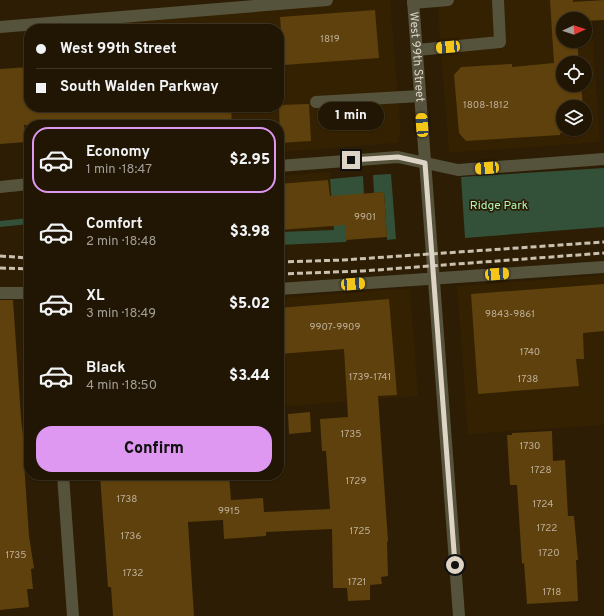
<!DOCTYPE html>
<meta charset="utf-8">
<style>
:root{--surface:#211603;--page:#291f0d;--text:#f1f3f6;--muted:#a29f9a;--line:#3e3525;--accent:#de98f2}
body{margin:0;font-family:Overpass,sans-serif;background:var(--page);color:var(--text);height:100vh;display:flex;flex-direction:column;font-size:15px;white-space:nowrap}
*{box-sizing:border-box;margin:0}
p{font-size:13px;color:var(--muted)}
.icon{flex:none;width:22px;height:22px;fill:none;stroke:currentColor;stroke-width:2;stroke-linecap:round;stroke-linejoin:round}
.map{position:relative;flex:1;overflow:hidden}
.sheet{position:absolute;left:24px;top:120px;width:260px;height:360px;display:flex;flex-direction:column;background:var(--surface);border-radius:16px;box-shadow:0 1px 3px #0004,0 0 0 1px var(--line)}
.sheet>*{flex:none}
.top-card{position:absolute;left:24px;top:24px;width:260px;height:88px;border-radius:16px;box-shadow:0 1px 3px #0004,0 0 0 1px var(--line);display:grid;align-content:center;height:88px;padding:0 12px;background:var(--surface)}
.needle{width:26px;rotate:87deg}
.buttons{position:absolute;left:556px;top:12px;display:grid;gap:8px}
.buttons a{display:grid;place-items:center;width:36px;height:36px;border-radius:50%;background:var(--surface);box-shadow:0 1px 3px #0004,0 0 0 1px var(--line);font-size:20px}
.end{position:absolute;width:18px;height:18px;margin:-9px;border:5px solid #ded4c6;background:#111;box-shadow:0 0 0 2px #111}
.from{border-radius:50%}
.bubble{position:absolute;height:28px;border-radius:14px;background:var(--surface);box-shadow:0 1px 3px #0004,0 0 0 1px var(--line);font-size:13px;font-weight:800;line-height:28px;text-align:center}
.car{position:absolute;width:12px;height:24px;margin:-12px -6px;border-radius:5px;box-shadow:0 0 3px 1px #0007;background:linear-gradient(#f5c518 24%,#345 0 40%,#f5c518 0 76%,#345 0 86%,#f5c518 0)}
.top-card b{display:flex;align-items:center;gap:14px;height:38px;font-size:15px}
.top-card b+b{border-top:1px solid var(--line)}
.top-card i{width:10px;height:10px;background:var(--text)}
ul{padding:7px 0 0;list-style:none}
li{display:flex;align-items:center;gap:12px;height:66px;margin:0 8px 6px;padding:0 4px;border:2px solid transparent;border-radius:16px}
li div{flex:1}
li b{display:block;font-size:15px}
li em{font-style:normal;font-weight:800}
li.active{border-color:var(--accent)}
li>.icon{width:36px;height:36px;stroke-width:1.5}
.primary-button{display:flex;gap:8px;margin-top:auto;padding:8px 12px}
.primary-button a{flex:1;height:46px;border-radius:16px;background:var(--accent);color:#111;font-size:16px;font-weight:800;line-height:46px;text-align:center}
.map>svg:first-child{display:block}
.built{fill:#342101;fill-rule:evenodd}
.green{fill:#335039}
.building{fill:#5e410c}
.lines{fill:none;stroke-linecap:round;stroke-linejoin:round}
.minor{stroke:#56533d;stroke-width:12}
.rail{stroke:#cbc1b1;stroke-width:3;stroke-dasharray:6 3;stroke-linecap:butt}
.route{stroke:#ded4c6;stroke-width:5}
.labels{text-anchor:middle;stroke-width:3.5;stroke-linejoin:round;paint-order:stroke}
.number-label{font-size:10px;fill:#beaf98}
.street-label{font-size:12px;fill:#ded4c6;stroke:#2c1d04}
.park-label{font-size:12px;fill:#acf5bb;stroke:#2c1d04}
</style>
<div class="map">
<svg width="604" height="616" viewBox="0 0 604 616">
<rect width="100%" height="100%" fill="#2c1d04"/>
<path class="built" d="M327,0H390L401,132L397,143L279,152V125H132L131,107H279V29H125L124,17Z
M448,0H590L600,142L449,153L437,1ZM563,19H585V41H563ZM563,63H585V85H563ZM563,107H585V129H563Z
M330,172L334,230L279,232V176Z
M604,275V425L468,434L457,286Z
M410,288L418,396L279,407V298Z"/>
<path class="green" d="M604,168V227L465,238L461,177Z
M391,174L396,239L387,240L384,192L374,193L373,175Z
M363,176L364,194L346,242L279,245V232L334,230L330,179Z
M29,218V224L0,227V221Z"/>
<path class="building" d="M550,0H573V2L604,0V20L585,21V19H563V41H577L579,63H563V85H581L583,107H563V129H585V133H560V135L466,141L459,133L454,75L461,67L512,64V67L554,63Z
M375,10L379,58L284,65L280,17Z
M29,67V107H231L232,125H24L26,142L0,144V69Z
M309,104L311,141L280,143L279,105Z
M328,180L330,196L384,192L387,237L346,240L345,225L279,230V184Z
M604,284V331L583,333L584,359H576L579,386L478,394L471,294Z
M389,299L397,395L378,396L388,541L387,542L388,576L381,577L382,584L370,585V600L348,601L347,588H333L332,529L266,532V536L224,539L223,520L188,522L194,616H113L111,587H108L100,475H229L231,500L263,498L264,512L330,509L326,451H322L320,419L348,417L344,349L279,354V308Z
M0,300H13L21,417L24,445L23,447L29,536L34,568L31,569L33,589H27L29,607L0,610Z
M310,412L311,432L289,434L288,414Z
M552,431L553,461L565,460L568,516H574L578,560H576L578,601L527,604L524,563L522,564L517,485H510L507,435H512V433Z"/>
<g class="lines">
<g class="minor">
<path id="s1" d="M413,0L459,616"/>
<path d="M413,3L448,0"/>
<path d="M0,27L327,0"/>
<path d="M417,50L500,42L498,0"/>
<path d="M316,102L420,96"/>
<path d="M279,166L398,157L458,170L604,159"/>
<path d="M0,187L29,184"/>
<path d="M279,289L604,267"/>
<path d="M0,293H29"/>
<path d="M279,447V449"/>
<path d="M63,475L73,616"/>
</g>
<path class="rail" d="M0,256L29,258
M279,262L343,260L604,242
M0,268L29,269
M279,274L363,271L604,253"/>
</g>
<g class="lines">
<path class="route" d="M351,160L398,157L425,163L455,565"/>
</g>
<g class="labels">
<g class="number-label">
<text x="330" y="42">1819</text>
<text x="486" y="108">1808-1812</text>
<text x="365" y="220">9901</text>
<text x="510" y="317">9843-9861</text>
<text x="335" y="330">9907-9909</text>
<text x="530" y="355">1740</text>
<text x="370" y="380">1739-1741</text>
<text x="528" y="382">1738</text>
<text x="351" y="437">1735</text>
<text x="530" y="449">1730</text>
<text x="541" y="473">1728</text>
<text x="356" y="484">1729</text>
<text x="127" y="502">1738</text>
<text x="543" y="507">1724</text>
<text x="229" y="514">9915</text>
<text x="547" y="531">1722</text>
<text x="360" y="534">1725</text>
<text x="131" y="539">1736</text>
<text x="549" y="556">1720</text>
<text x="16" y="558">1735</text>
<text x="133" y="576">1732</text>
<text x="357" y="585">1721</text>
<text x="552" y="595">1718</text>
</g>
<g class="street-label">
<text dy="4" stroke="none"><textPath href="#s1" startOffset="57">West 99th Street</textPath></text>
</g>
<g class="park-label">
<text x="499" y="209">Ridge Park</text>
</g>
</g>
</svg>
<div class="buttons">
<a><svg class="needle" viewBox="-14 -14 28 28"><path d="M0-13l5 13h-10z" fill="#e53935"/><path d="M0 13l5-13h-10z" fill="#a29f9a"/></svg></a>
<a><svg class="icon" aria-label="locate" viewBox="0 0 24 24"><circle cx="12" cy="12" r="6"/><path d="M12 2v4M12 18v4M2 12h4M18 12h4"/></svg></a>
<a><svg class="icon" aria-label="layers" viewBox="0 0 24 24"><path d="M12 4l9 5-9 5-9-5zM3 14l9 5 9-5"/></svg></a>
</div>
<i class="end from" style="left:455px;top:565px"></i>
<i class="end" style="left:351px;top:160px"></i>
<div class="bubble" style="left:318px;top:102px;width:66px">1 min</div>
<i class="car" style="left:448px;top:47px;rotate:265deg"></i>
<i class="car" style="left:422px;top:125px;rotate:356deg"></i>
<i class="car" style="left:487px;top:168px;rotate:266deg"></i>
<i class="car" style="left:497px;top:274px;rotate:86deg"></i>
<i class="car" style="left:353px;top:284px;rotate:86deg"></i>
<div class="top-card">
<b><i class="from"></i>West 99th Street</b>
<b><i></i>South Walden Parkway</b>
</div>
<section class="sheet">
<ul>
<li class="active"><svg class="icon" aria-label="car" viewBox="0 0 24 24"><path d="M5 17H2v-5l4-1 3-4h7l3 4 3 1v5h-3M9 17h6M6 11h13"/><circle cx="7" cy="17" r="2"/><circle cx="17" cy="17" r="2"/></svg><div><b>Economy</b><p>1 min · 18:47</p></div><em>$2.95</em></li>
<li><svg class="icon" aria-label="car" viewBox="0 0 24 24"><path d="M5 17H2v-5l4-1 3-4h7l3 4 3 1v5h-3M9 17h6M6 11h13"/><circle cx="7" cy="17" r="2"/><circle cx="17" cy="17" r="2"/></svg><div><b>Comfort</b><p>2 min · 18:48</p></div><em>$3.98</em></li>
<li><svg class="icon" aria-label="car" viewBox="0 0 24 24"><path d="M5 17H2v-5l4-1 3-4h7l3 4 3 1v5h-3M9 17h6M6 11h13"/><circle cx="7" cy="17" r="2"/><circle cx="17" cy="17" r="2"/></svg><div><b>XL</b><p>3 min · 18:49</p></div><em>$5.02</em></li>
<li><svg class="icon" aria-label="car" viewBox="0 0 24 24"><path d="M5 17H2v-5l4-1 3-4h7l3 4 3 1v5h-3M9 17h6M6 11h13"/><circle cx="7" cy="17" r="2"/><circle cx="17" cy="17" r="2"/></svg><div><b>Black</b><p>4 min · 18:50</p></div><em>$3.44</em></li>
</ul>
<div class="primary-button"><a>Confirm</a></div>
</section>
</div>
